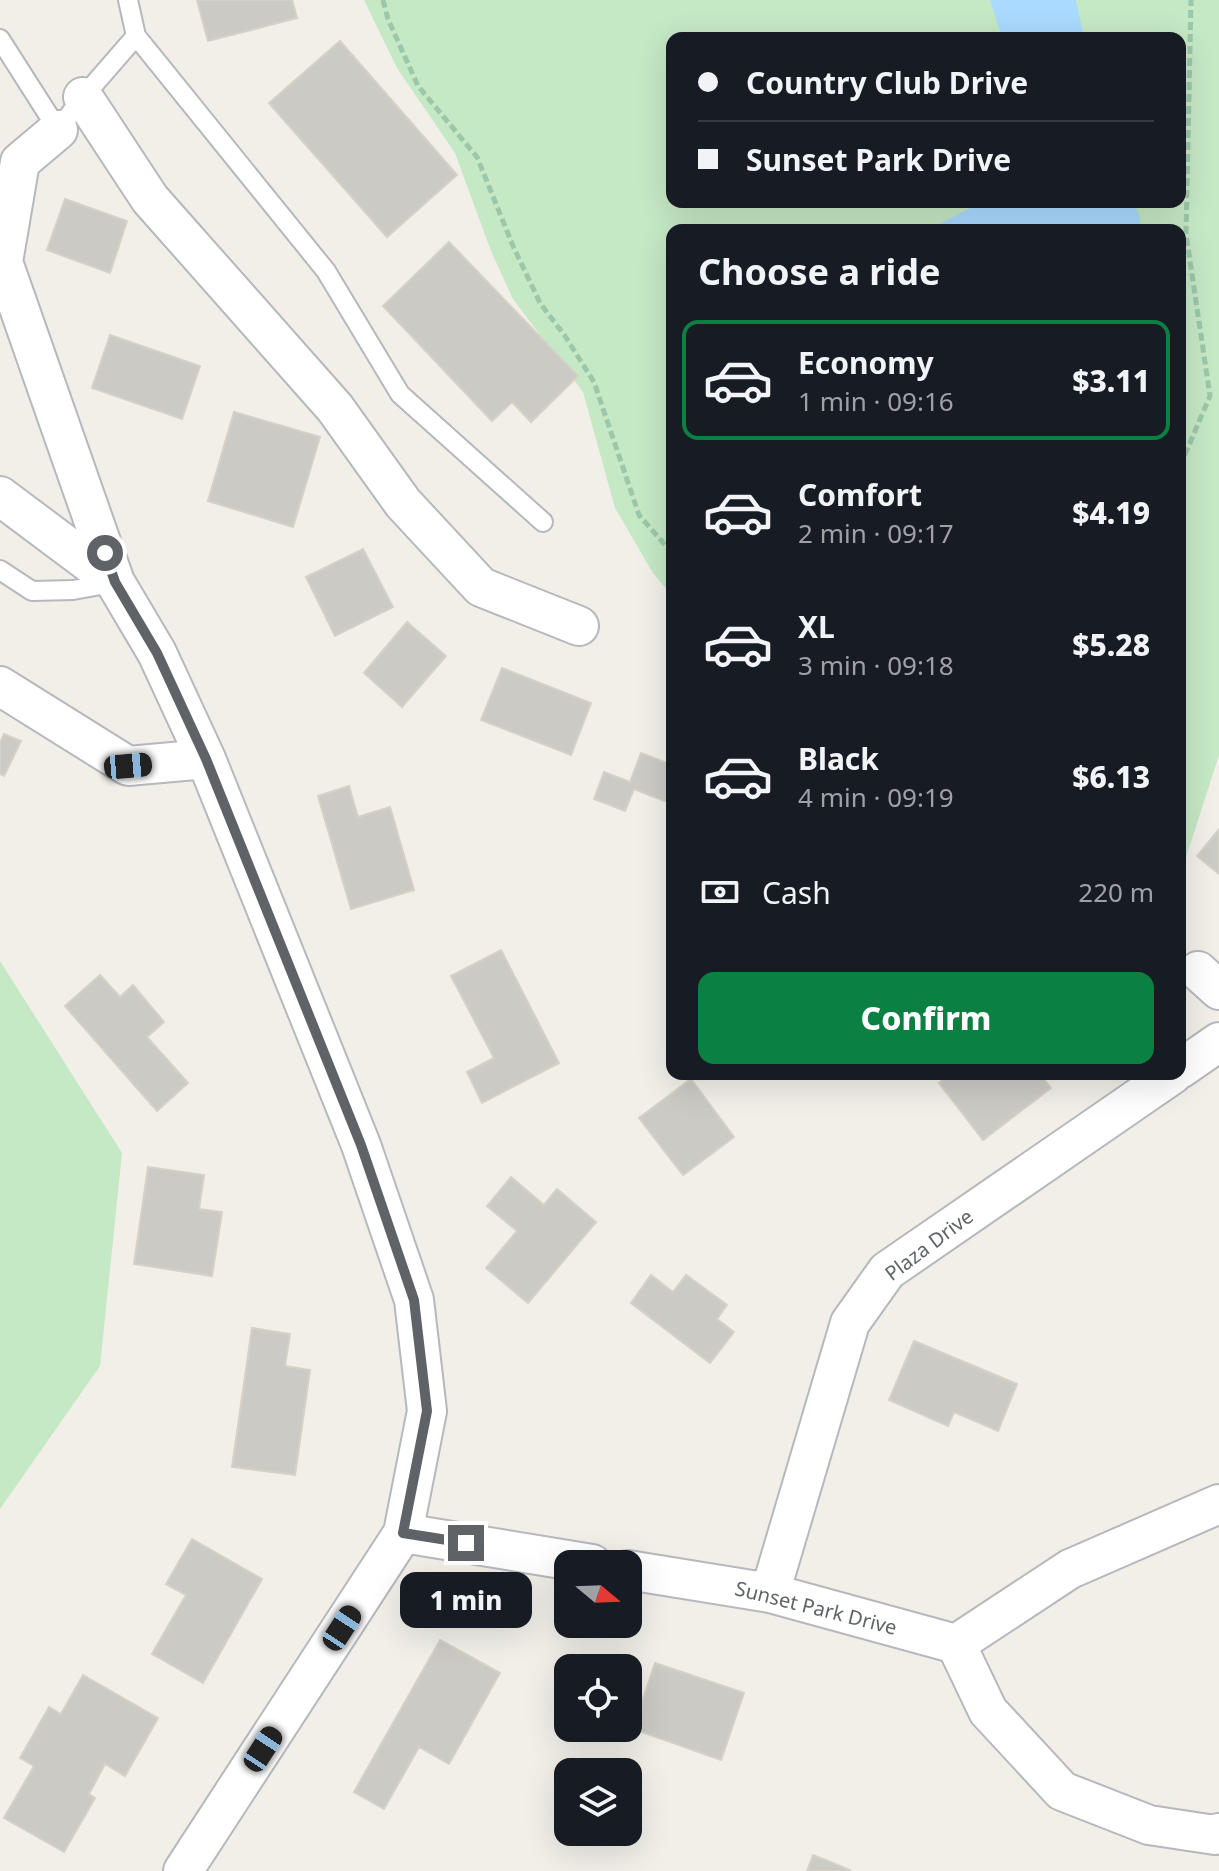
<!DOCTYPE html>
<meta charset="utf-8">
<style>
:root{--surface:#171b24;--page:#20242c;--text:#f1f3f6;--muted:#9ea1a6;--line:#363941;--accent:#0b8043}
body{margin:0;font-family:"Noto Sans",sans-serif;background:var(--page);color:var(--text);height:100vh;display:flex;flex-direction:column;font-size:30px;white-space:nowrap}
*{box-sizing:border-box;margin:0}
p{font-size:26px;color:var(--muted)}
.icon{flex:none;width:44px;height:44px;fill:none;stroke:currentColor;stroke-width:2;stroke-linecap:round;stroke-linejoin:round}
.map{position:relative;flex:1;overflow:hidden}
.details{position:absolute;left:666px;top:224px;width:520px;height:856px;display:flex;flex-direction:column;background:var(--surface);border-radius:16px;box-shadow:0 8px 32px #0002}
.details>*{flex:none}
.top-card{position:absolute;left:666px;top:32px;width:520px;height:176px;border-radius:16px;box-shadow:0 8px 32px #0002;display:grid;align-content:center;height:176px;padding:0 32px;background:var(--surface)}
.needle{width:52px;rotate:109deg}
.fabs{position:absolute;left:554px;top:1550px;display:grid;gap:16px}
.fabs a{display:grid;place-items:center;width:88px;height:88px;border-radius:16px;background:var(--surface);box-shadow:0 8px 32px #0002;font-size:40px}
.end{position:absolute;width:36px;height:36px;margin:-18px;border:10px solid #5f6368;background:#fff;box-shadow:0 0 0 4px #fff}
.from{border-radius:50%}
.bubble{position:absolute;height:56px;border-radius:16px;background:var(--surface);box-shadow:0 8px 32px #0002;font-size:26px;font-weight:800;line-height:56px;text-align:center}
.car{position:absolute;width:24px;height:48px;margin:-24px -12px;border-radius:10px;box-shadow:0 0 6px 2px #0007;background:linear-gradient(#222 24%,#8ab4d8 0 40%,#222 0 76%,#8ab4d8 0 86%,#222 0)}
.top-card b{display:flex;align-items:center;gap:28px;height:76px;font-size:30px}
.top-card b+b{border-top:2px solid var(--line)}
.top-card i{width:20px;height:20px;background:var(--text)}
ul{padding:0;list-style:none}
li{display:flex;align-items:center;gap:24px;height:120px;margin:0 16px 12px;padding:0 16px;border:4px solid transparent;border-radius:16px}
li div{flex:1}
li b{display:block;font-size:30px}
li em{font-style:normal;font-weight:800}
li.selected{border-color:var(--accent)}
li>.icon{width:72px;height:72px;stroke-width:1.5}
h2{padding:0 32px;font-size:36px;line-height:96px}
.pay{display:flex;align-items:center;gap:20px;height:88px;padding:0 32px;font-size:30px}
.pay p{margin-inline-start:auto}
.primary-button{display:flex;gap:16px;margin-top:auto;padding:16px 32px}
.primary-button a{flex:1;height:92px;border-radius:16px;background:var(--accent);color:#fff;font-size:32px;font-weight:800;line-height:92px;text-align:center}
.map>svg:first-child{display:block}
.green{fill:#c5e8c5;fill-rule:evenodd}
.water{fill:#aadaff}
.building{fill:#cccac5;stroke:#d6d1c6;stroke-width:2}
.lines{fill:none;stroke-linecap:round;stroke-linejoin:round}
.service-casing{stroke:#b5b8bc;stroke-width:22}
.minor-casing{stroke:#b5b8bc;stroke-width:42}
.path{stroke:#9cc7a9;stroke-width:5;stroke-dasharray:8 4;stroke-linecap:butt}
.service{stroke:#fff;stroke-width:18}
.minor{stroke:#fff;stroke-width:38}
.route{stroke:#5f6368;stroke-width:10}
.labels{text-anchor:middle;stroke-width:6;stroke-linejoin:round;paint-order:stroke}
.street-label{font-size:20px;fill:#5f6368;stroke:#fff}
</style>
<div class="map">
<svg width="1219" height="1871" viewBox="0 0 1219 1871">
<rect width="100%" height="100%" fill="#f1efe8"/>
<path class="green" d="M364,0H1219V755L1180,876V230H672V596L653,573L615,508L583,392L513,299L491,251L455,153L397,68ZM672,38H1180V202H672Z
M0,961L122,1153L100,1366L0,1509Z"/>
<path class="water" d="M990,0H1076L1084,38H1002Z
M982,202H1132L1139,214L1141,230H928Z"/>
<path class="building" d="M197,0H292L297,18L208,41Z
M340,41L457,175L387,237L269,103Z
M65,199L127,221L110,273L47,250Z
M449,242L578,376L531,422L512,402L492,421L383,306Z
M110,335L200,366L182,419L92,388Z
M234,412L320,437L293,527L208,501Z
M363,549L393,607L335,636L306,577Z
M407,622L446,656L402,707L364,673Z
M502,668L591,703L571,755L481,720Z
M4,734L21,741L4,776L0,774V743Z
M641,753L672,765V804L634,789L625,811L594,799L604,772L630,782Z
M349,786L358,817L390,807L414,890L351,909L318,796Z
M1219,829V874L1197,856Z
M501,950L559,1063L482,1103L467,1072L494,1058L451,976Z
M100,975L120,997L133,985L164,1022L147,1037L188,1083L157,1111L65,1006Z
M951,1074H999L1003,1079L1010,1074H1040L1051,1088L983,1140L939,1083Z
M691,1079L734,1137L683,1175L639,1118Z
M148,1167L204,1175L199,1209L222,1212L212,1276L134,1264Z
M511,1177L544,1205L557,1189L596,1222L528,1303L486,1268L517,1231L487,1206Z
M651,1275L673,1292L686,1275L727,1305L717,1319L734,1332L710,1363L631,1303Z
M252,1328L290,1334L285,1366L310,1370L295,1475L232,1467Z
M914,1341L1017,1384L998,1431L954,1412L948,1426L889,1400Z
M192,1539L262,1579L203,1683L152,1654L186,1595L166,1584Z
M440,1640L500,1673L449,1764L419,1747L384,1809L354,1792Z
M655,1663L744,1693L721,1760L633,1729Z
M83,1675L158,1718L125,1776L105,1764L89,1794L95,1798L64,1852L4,1818L34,1766L20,1758L49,1707L61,1714Z
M813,1855L850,1870L849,1871H807Z"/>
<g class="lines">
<g class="service-casing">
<path id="service" d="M128,0L136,36L326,271L400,394L543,522
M0,39L58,130L83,97L136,36
M0,570L32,591L73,590L112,583"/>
</g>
<g class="minor-casing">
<path id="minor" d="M83,97L150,199L335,408L403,503L481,587L579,626
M58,130L20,162L3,262L115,582
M0,496L115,582L157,653L206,759L361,1145L414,1300L427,1411L403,1533L183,1871
M0,686L128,766L206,759
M1198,971L1219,990
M1180,1069L1219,1042
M403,1533L592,1564
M628,1570L770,1593L956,1644
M770,1593L850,1323L887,1271L1173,1074
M956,1644L988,1711L1062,1791L1149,1825L1215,1835L1219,1833
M956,1644L1070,1569L1219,1504"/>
</g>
<path class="path" d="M383,0L388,19L418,86L477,157L513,246L540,303L565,336L594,382L639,515L672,553
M1180,466L1210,396L1186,234L1191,0"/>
<use href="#service" class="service"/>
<use href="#minor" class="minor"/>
</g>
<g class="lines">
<path class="route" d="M105,553L115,582L157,653L206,759L361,1145L414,1300L427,1411L403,1533L466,1543"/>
</g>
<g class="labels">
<g class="street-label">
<text transform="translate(929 1245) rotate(-37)" y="7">Plaza Drive</text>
<text transform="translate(816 1608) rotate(14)" y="7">Sunset Park Drive</text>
</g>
</g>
</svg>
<div class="fabs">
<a><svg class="needle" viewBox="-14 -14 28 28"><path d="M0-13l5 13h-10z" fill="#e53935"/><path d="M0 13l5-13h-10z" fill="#9ea1a6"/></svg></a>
<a><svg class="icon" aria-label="locate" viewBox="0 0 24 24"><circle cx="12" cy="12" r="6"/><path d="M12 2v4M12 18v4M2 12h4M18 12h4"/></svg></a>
<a><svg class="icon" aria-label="layers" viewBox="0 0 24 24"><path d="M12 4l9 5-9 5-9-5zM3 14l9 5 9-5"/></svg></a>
</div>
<i class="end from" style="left:105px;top:553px"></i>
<i class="end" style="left:466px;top:1543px"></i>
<div class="bubble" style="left:400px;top:1572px;width:132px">1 min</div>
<i class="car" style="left:128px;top:766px;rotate:85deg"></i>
<i class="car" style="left:342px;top:1628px;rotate:33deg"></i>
<i class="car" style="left:263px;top:1749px;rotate:33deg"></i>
<div class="top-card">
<b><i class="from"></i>Country Club Drive</b>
<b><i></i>Sunset Park Drive</b>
</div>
<section class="details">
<h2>Choose a ride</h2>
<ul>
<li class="selected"><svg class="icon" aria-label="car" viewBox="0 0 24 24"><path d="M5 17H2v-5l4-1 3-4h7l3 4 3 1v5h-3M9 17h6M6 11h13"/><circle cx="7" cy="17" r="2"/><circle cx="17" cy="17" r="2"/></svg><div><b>Economy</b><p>1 min · 09:16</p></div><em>$3.11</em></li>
<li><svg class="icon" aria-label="car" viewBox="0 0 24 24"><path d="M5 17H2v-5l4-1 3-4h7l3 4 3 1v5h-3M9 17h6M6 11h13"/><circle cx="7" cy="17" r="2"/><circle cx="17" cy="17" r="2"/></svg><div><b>Comfort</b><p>2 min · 09:17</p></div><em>$4.19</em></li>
<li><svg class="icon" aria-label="car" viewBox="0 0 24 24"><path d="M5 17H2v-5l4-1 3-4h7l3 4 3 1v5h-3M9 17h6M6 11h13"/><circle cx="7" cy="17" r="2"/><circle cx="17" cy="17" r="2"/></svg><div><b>XL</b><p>3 min · 09:18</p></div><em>$5.28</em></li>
<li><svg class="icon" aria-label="car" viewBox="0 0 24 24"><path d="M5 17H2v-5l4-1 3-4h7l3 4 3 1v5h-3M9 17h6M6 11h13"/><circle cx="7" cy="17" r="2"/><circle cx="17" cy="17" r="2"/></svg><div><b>Black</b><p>4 min · 09:19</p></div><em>$6.13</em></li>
</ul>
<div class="pay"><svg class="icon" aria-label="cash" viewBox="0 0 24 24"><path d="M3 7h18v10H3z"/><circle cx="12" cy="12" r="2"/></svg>Cash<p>220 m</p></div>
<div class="primary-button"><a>Confirm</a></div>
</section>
</div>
